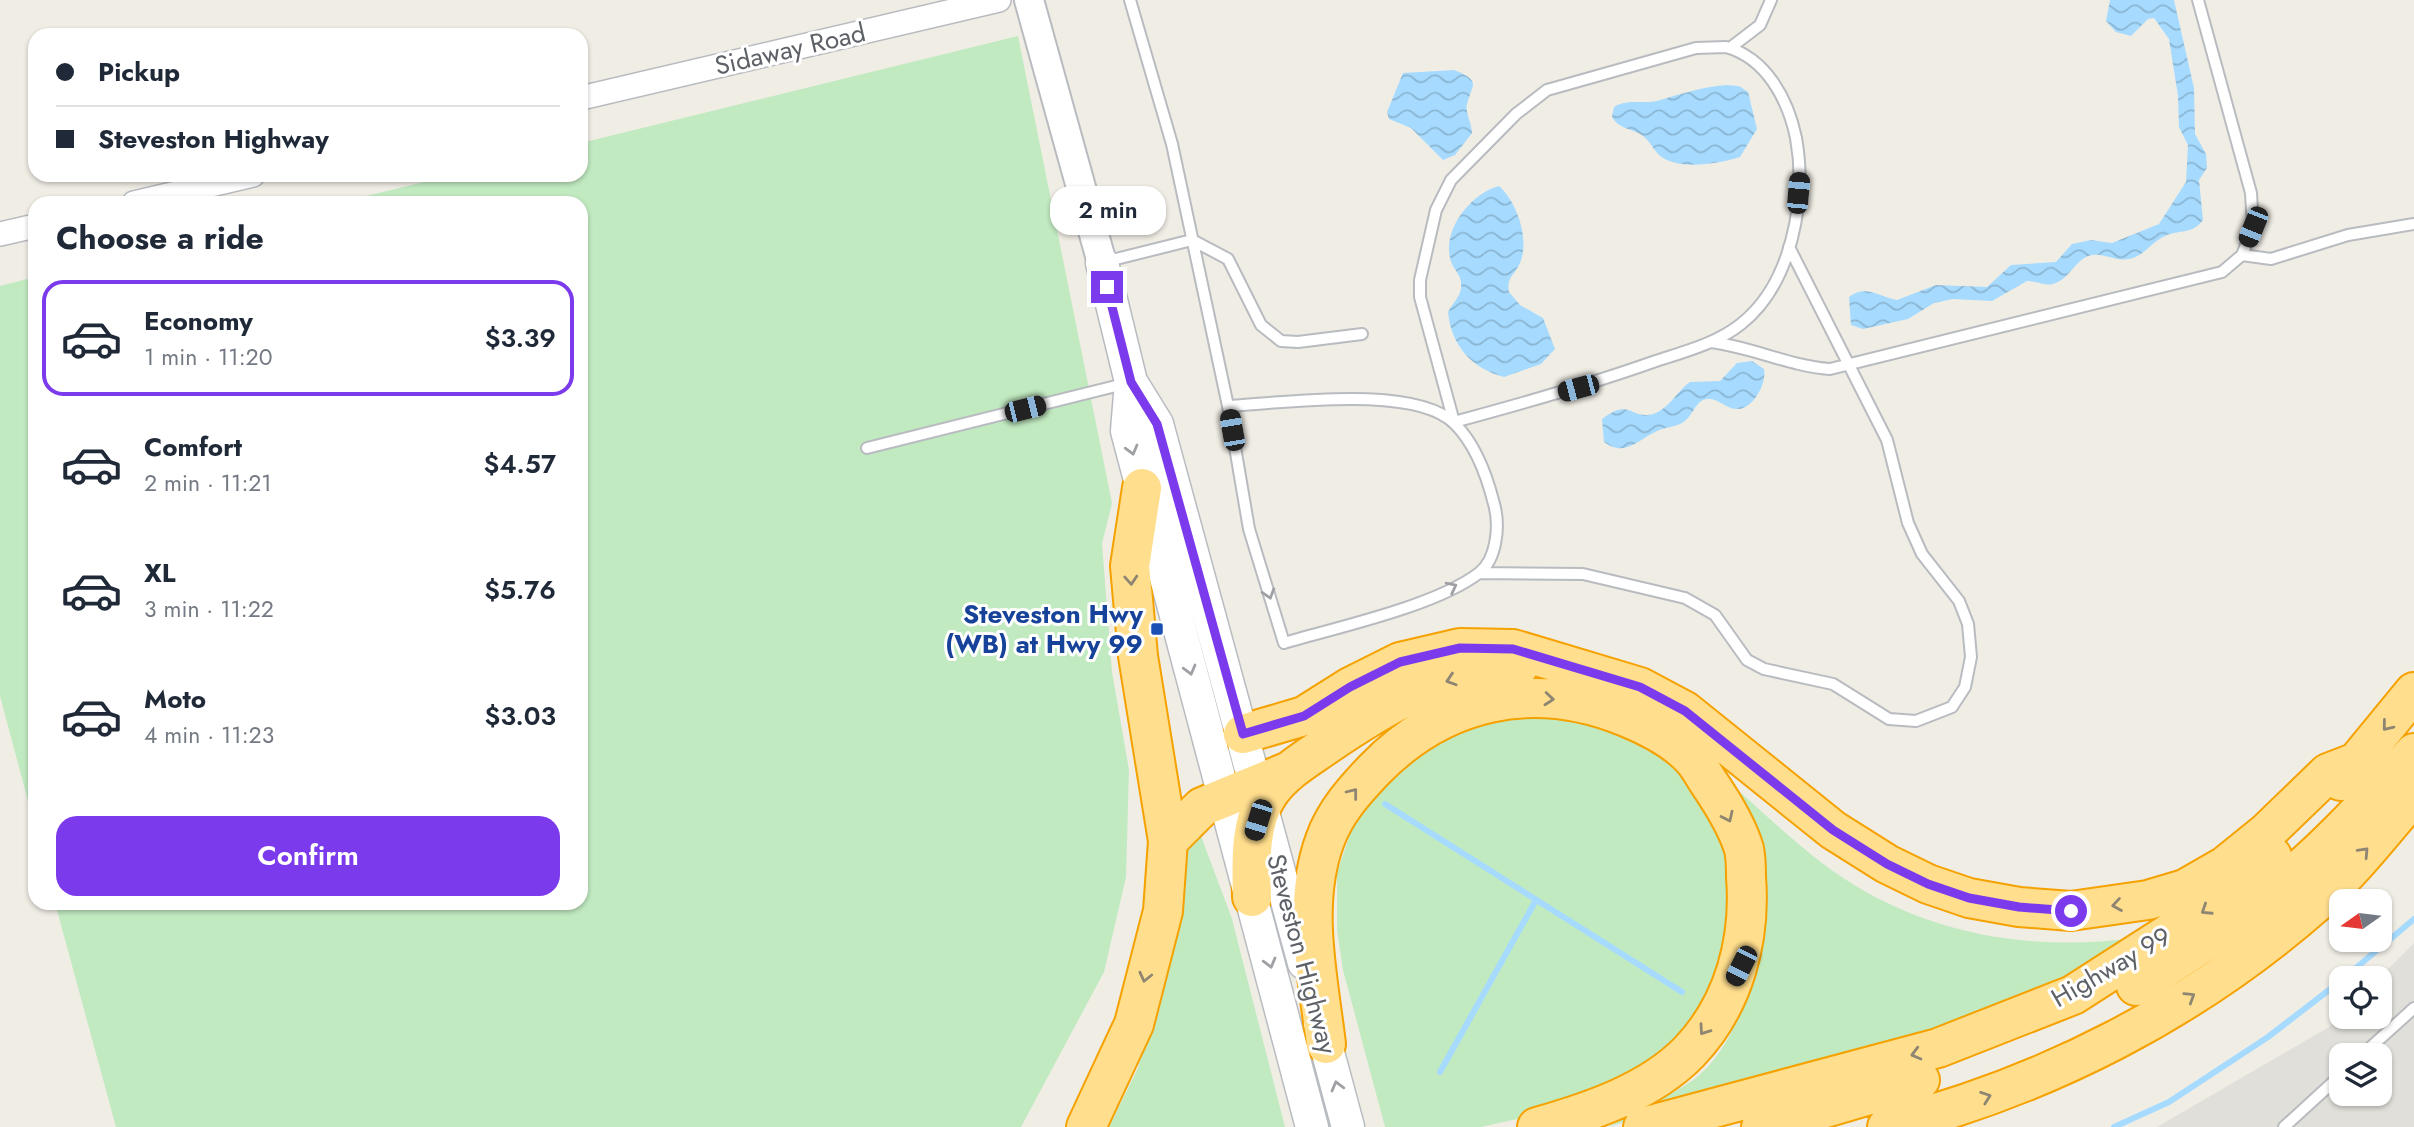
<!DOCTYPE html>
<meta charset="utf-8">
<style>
:root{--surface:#fff;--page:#f2f2f3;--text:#1f2937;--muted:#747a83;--line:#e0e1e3;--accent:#7c3aed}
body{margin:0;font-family:Jost,sans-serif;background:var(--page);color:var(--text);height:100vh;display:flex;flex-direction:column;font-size:26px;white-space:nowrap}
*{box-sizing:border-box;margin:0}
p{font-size:23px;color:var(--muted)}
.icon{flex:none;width:38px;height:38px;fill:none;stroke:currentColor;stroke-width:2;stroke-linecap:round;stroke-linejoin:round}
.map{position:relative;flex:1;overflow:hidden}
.sheet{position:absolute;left:28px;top:196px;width:560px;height:714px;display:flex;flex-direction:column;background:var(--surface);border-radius:21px;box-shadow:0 2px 5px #0004}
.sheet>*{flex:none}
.top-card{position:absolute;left:28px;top:28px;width:560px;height:154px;border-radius:21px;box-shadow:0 2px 5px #0004;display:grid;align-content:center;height:154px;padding:0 28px;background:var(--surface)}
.needle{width:46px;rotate:256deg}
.buttons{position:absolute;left:2329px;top:889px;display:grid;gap:14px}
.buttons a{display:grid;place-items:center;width:63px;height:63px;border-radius:14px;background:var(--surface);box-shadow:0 2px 5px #0004;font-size:35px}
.end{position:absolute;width:32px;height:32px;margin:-16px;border:9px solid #7c3aed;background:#fff;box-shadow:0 0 0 4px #fff}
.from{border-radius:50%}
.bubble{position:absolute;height:49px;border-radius:21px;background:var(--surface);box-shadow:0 2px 5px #0004;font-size:23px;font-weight:600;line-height:49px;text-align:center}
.car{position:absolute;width:21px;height:42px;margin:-21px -10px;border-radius:9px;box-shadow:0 0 5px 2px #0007;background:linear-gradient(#222 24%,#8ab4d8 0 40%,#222 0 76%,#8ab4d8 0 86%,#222 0)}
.top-card b{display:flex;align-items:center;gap:24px;height:66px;font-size:26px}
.top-card b+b{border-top:2px solid var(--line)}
.top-card i{width:18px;height:18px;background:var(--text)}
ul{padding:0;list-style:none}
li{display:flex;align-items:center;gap:21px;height:116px;margin:0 14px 10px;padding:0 14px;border:4px solid transparent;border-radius:21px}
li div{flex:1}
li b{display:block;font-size:26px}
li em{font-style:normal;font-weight:600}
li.current{border-color:var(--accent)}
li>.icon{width:63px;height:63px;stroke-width:1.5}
h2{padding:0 28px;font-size:32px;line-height:84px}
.primary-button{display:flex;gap:14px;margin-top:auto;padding:14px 28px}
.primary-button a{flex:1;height:80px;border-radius:21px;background:var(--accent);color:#fff;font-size:28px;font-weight:600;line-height:80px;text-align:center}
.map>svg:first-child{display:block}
.industrial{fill:#e1dfd9;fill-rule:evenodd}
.green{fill:#c1eac0}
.water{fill:url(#water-waves)}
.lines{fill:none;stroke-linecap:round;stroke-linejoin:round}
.stream{stroke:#a6dbff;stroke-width:6}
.service-casing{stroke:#b8bbc0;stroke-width:14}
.minor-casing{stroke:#b8bbc0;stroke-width:26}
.tertiary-casing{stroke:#b8bbc0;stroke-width:32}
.secondary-casing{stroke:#b8bcc2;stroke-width:35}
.motorway-casing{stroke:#f5a100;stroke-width:42}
.service{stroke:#fff;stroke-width:10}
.minor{stroke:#fff;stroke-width:23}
.tertiary{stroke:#fff;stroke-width:28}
.secondary{stroke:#fff;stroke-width:32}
.motorway{stroke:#ffde8d;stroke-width:38}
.oneway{stroke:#9ea0a4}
.oneway2{stroke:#8e8672}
.route{stroke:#7c3aed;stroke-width:9}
.transit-dot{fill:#1a4fb4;stroke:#fff;stroke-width:2.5}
.labels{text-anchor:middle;stroke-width:6;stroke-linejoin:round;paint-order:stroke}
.street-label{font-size:26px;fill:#5d6167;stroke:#fff}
.transit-label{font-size:26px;font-weight:bold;fill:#164399;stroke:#fff;text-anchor:end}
</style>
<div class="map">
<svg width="2414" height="1127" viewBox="0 0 2414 1127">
<defs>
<pattern id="water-waves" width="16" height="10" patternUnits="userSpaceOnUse" patternTransform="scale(1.75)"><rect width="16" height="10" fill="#a6dbff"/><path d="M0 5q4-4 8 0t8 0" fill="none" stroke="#8ab5d2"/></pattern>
</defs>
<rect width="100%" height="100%" fill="#f0ede5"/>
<path class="industrial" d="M2414,943V1127H2157L2329,1027L2341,1015L2380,1017L2379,978ZM2342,1055H2380V1094H2342Z"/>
<path class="green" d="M1018,36L1112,503L1102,544L1112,672L1129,770L1126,877L1104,972L1021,1127H116L55,903H581V203H338L452,175H581V143Z
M35,277V827L0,696V286Z
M1524,707L1607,725L1673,762L1725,839L1736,930L1690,1038L1589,1103L1481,1127H1385L1343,970L1337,930V873L1353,825L1377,781L1425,737Z
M1713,768C1749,799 1784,834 1822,863C1914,933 2028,954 2141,937L2104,959L1990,1017L1830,1058L1608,1127C1636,1111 1667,1098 1693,1080C1725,1057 1743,1010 1755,974Z
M1201,836L1232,919L1285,1127H1109L1138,1068L1181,914L1185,847Z"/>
<path class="water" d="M2110,0H2174L2194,88L2195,134L2206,154L2207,168L2199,180L2203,220C2192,235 2180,229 2165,236C2151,242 2145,256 2129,259C2113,262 2101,250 2086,257C2074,263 2068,280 2053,284C2046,286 2035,281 2027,281L1992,301L1953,299L1934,303L1908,319L1863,329L1851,325L1849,297C1866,284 1879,297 1897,300L1936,285L1987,287L2011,265L2056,262L2072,244L2091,240L2112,243L2159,224L2186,182L2188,145L2179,127L2178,96L2169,39L2154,18L2148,19L2131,36L2116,32L2106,21Z
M1454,70C1481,81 1473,83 1467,104C1465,112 1472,124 1472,133L1455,155L1443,160L1411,128L1389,119L1387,112L1403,73Z
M1726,85L1739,86L1748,92L1757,129L1740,157C1718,164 1677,171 1659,155C1652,148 1649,139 1640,134C1630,128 1619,129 1612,117L1614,107C1627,99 1642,104 1657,101C1680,94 1702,87 1726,85Z
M1499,186C1517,202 1530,239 1520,263C1515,275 1506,277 1509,292L1520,305L1543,318L1555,349L1541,364L1504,377C1472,369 1451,345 1448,312C1452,304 1460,297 1461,288C1463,274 1452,270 1450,258C1443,228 1472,193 1499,186Z
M1752,361L1764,369C1767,383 1753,410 1736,409C1724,409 1713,392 1700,402C1695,406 1692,414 1687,419C1678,428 1667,426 1657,431C1639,439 1625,458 1604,442L1602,419C1631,397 1630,420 1653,414C1668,410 1677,391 1690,382L1720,381L1737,363Z"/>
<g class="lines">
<path class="stream" d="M1385,804L1682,992
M2344,978L2414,919
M1440,1072L1536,900
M2114,1127L2169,1102L2268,1037L2342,980"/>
<g class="service-casing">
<path id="service" d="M1130,0L1172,144L1228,406L1249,529L1284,643C1338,627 1436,606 1479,573C1497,559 1500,525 1494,504C1487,476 1476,445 1455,424C1416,384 1283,403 1228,406
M1726,47C1766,58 1788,99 1796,138C1807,199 1792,284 1741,324C1716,344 1683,352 1653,362C1588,385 1521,404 1454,422L1420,297V280L1436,210L1451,180L1516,114L1547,90L1696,48Z
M1730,48L1760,25L1771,0
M2242,255L2271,259L2348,235L2414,224
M1104,262L1192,240L1228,259L1261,325L1281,341L1298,342L1362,334
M1711,342C1752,347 1789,366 1830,369L2222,272L2242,255L2253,227L2251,193L2198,0
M867,448L1128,383
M1479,573L1583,574L1685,598L1715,615L1747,660L1764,669L1833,684L1889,719L1916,721L1952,707L1965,687L1971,657L1968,624L1959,601L1922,554L1908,523L1887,440L1789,247
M2362,1055L2414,1008
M2284,1127L2342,1074"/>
</g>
<g class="minor-casing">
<path id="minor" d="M581,98L999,0
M134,203L253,175
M0,234L35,226"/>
</g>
<g class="tertiary-casing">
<path id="tertiary" d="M1029,0L1102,263"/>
</g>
<g class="secondary-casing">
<path id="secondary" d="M1102,263L1131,382L1127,431L1312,1127
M1131,382L1157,424L1304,963
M1320,1023L1348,1127"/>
</g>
<g class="motorway-casing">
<path id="motorway" d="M1243,734L1304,716L1350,687L1400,662L1460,648L1513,649L1640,687L1685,711L1833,830L1887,864L1928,884L1969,898L2019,907L2071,911L2148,900L2185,889L2225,866L2267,832L2328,773L2359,761
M2341,781L2414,692
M1168,841L1202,807L1287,772
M1252,897C1251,863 1249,822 1269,793C1283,773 1303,761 1322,748C1379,709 1447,666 1519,666
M2136,986C2181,958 2226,929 2268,896C2322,854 2368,803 2414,753
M1326,1044C1318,977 1301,905 1325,840C1335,812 1354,791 1374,770C1443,699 1533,679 1626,717C1648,726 1672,738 1689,755C1697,762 1703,774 1709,783C1722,802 1737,826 1744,849C1746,858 1746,868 1746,877C1751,940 1734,1005 1689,1052C1650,1092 1590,1112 1537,1127
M1086,1127L1134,1024L1163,911L1168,841L1138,656L1130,566L1142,488
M1643,1127L1938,1048L2073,995L2243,886L2272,856
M1761,1127L1920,1080
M1887,1127C2046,1086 2193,1011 2317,902C2353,870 2383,831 2414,795"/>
</g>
<use href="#service" class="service"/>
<use href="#minor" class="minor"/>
<use href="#tertiary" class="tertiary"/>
<use href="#secondary" class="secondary"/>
<use href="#motorway" class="motorway"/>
</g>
<defs><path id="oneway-chevron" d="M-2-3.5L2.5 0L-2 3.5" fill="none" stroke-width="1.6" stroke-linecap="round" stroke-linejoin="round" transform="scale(1.75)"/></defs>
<g class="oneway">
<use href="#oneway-chevron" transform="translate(1132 450) rotate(75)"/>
<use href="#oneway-chevron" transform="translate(1452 587) rotate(-27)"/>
<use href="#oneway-chevron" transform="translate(1269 594) rotate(73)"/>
<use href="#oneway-chevron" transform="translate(1190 670) rotate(75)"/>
<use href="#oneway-chevron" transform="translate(1270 963) rotate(75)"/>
<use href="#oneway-chevron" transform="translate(1337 1086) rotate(-105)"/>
</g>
<g class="oneway2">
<use href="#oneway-chevron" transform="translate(1131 580) rotate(86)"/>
<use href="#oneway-chevron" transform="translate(1451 680) rotate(162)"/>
<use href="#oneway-chevron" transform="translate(1549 699) rotate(5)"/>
<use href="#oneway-chevron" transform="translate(2387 726) rotate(129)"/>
<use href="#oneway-chevron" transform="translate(1353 793) rotate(-52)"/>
<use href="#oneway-chevron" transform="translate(1728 817) rotate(65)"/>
<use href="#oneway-chevron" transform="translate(2364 852) rotate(-47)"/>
<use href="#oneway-chevron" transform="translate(2117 905) rotate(171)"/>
<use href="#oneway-chevron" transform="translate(2206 910) rotate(147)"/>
<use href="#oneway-chevron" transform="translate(1145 977) rotate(103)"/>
<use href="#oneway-chevron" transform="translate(2190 997) rotate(-32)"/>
<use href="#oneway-chevron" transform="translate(1704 1030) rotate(125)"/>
<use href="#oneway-chevron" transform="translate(1916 1054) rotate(165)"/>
<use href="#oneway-chevron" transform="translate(1986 1097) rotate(-20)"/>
</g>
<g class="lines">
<path class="route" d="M1107,287L1131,382L1157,424L1243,734L1304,716L1350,687L1400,662L1460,648L1513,649L1640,687L1685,711L1833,830L1887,864L1928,884L1969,898L2019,907L2071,911"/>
</g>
<rect class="transit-dot" x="1150" y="622" width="14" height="14" rx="3.5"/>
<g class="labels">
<g class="street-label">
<text transform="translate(790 49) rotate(-13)" y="9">Sidaway Road</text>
<text transform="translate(1302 954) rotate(75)" y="9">Steveston Highway</text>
<text transform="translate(2111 967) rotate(-30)" y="9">Highway 99</text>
</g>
<g class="transit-label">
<text x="1143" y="623">Steveston Hwy<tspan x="1143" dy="30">(WB) at Hwy 99</tspan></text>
</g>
</g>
</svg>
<div class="buttons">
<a><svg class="needle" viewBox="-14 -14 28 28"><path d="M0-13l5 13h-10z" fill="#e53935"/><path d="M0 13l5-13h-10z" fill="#747a83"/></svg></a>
<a><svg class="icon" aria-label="locate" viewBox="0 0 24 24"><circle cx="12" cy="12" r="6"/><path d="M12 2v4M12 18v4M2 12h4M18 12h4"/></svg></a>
<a><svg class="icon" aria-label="layers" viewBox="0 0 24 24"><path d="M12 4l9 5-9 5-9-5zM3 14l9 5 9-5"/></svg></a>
</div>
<i class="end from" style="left:2071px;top:911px"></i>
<i class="end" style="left:1107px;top:287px"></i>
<div class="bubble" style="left:1050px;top:186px;width:116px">2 min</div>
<i class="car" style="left:1798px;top:193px;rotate:5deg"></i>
<i class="car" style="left:2253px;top:227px;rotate:202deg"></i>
<i class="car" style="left:1578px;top:388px;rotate:255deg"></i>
<i class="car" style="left:1025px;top:409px;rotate:76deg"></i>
<i class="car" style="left:1232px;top:430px;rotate:350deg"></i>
<i class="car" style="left:1258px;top:820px;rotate:197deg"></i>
<i class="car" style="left:1741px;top:966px;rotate:207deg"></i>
<div class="top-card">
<b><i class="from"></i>Pickup</b>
<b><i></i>Steveston Highway</b>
</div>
<section class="sheet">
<h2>Choose a ride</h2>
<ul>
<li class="current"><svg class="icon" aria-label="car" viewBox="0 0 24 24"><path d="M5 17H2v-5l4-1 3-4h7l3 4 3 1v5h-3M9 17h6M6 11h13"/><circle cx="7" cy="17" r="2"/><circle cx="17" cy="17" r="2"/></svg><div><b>Economy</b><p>1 min · 11:20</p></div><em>$3.39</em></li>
<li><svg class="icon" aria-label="car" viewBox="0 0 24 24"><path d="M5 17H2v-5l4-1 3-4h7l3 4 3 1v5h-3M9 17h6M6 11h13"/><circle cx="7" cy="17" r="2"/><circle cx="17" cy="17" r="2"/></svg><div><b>Comfort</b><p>2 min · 11:21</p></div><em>$4.57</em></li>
<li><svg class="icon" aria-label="car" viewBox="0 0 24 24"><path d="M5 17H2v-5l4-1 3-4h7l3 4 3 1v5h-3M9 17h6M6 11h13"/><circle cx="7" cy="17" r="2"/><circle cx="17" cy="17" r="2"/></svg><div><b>XL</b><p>3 min · 11:22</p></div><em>$5.76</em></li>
<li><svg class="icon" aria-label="car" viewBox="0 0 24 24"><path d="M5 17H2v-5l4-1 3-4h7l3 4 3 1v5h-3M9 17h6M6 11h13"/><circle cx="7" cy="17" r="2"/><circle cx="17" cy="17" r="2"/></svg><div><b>Moto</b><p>4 min · 11:23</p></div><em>$3.03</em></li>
</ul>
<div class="primary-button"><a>Confirm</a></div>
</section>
</div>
